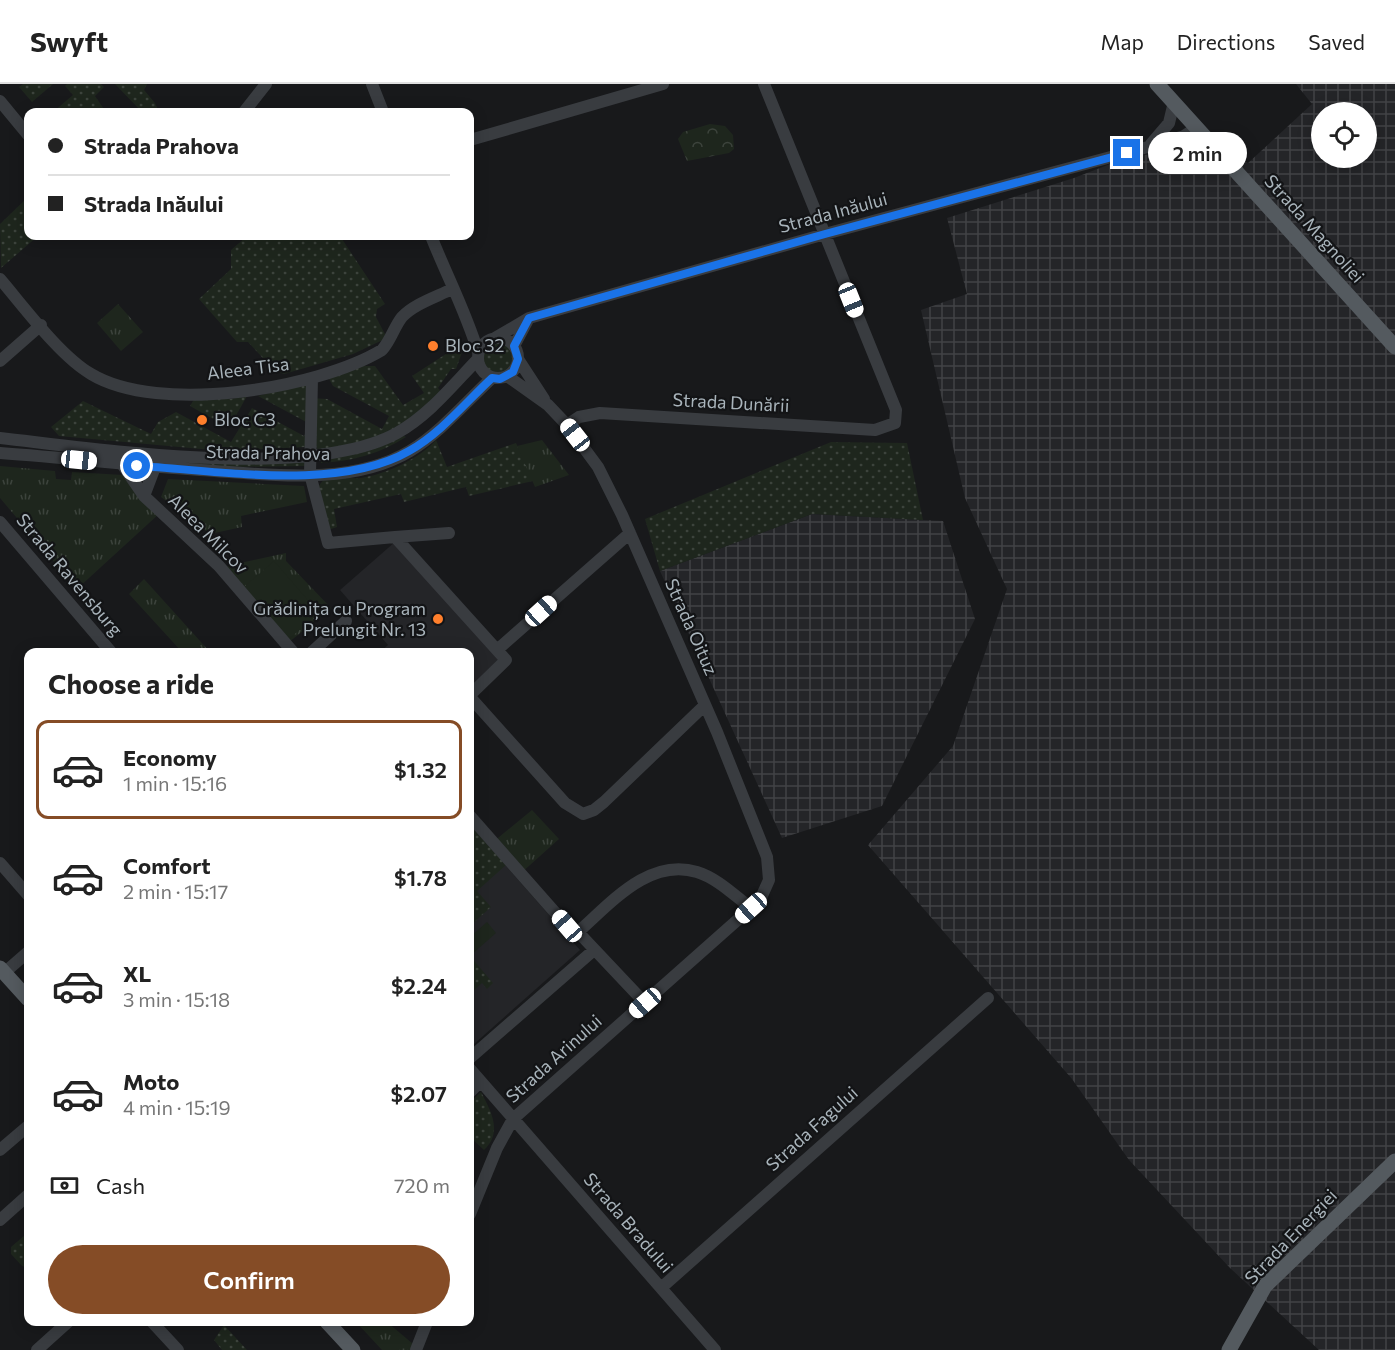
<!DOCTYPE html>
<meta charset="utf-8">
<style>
:root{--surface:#fff;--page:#f6f6f6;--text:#222;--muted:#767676;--line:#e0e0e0;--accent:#854c26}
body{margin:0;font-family:Commissioner,sans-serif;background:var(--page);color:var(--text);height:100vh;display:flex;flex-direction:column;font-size:22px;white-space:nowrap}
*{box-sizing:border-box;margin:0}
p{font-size:20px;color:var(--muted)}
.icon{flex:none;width:33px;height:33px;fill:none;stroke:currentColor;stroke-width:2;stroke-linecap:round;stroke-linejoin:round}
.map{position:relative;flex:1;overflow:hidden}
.drawer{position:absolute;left:24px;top:564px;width:450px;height:678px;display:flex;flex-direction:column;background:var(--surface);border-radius:12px;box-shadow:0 3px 15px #0003}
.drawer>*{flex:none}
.banner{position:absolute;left:24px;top:24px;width:450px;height:132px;border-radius:12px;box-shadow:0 3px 15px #0003;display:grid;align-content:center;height:132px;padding:0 24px;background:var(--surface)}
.fabs{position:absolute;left:1311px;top:18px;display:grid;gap:12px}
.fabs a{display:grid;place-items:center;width:66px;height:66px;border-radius:50%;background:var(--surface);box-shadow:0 3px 15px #0003;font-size:30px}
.end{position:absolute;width:27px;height:27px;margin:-14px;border:8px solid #1a73e8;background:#fff;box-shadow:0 0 0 3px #fff}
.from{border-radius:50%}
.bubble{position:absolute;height:42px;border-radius:21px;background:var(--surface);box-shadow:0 3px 15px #0003;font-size:20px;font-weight:600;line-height:42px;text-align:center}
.car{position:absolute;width:18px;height:36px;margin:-18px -9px;border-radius:8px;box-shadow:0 0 4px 2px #0007;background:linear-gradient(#fff 24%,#345 0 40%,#fff 0 76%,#345 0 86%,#fff 0)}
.banner b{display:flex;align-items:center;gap:21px;height:57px;font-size:22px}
.banner b+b{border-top:2px solid var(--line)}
.banner i{width:15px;height:15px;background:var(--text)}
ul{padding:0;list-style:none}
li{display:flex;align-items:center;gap:18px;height:99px;margin:0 12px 9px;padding:0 12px;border:3px solid transparent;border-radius:12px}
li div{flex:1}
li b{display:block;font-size:22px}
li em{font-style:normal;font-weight:600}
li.selected{border-color:var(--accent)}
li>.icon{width:54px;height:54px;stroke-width:1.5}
h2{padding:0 24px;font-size:27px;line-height:72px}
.pay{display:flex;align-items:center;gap:15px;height:66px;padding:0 24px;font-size:22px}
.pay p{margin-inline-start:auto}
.button{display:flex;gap:12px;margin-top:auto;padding:12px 24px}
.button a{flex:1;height:69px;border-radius:36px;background:var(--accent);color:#fff;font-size:24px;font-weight:600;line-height:69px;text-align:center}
header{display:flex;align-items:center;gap:36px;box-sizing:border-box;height:84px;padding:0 30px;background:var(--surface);border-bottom:2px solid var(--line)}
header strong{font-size:28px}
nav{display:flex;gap:33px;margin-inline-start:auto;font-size:21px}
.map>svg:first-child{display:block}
.built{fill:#242528}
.industrial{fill:url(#industrial-grid);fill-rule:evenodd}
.grass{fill:url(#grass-dots)}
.forest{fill:url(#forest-crowns)}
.park{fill:url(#park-tufts)}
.garden{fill:#1e261d}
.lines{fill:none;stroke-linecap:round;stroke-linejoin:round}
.minor{stroke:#393c40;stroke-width:12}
.major{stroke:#545a5f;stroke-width:15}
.route{stroke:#1a73e8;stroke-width:8}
.poi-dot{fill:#ff7f2c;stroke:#131416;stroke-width:2}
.labels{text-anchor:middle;stroke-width:4.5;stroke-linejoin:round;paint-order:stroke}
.street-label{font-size:18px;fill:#a9b4bb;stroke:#131416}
.poi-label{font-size:18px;fill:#a9b4bb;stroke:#131416;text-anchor:start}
</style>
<header>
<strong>Swyft</strong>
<nav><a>Map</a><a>Directions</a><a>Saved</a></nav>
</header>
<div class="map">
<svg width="1395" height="1266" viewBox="0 0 1395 1266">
<defs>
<pattern id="industrial-grid" width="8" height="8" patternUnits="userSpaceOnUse" patternTransform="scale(1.5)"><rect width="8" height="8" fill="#242528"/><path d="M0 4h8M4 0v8" fill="none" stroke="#414245"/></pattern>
<pattern id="grass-dots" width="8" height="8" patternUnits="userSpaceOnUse" patternTransform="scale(1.5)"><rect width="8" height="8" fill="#1e261d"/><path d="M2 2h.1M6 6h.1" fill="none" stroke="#3c433c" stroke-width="1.8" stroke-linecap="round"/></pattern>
<pattern id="forest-crowns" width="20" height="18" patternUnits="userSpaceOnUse" patternTransform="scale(1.5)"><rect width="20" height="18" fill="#1e261d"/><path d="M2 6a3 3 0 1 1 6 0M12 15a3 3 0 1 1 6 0" fill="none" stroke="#3c433c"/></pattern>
<pattern id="park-tufts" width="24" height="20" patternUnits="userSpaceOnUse" patternTransform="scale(1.5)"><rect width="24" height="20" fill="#1e261d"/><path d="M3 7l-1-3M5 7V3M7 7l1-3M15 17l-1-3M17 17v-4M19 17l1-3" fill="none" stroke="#3c433c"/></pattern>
</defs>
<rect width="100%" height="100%" fill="#18191b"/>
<path class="built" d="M396,457L501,577L470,605V568H380L388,561L340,506Z
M470,741L580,866L474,960L470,955Z"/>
<path class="industrial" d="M1296,0H1395V1266H1319L1230,1184L1129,1076L1072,995L868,761L953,662L1007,505L965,414L921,226L967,210L947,134L1074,94L1131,72L1198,66L1248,79L1312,20ZM1322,28H1366V74H1322Z
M812,430L943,437L975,535L882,722L782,754L660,487Z"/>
<path class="grass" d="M23,0H53L32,18L19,3Z
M67,0H101L104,3L95,12L106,28H53L73,11L65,2Z
M115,0H147L144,6L155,19L159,28H142Z
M28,113V152H38L1,184L0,140Z
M247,152H340L385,220L377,225L376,233L387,254L353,270L284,290L274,286L248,258H237L199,215L231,185V166Z
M466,257L456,285H451L438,304L444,311L396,349L320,370L311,353L305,363L223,367L59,352L51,343L83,317L151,350L158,338L176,328L231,358L252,324L304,352L310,340L258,312L307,299L310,314L327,315L382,345L389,332L333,302L328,293L358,282H375L403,321L424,309L412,292Z
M482 274a15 15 0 1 1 30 0a15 15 0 1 1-30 0Z
M196,312L230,315L247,312L229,344L190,322Z
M402,351L406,353C379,370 353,377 321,379V373Z
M436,356L447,383L516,359L533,397L469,412L466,403L404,418L401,410L334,425L337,443L325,447L318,404C320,400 323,395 328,394C338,392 350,395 361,394C386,390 419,375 436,356Z
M831,358L907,359L923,436L812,430L660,487L645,435Z
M128,376H306V382L225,383Z
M470,741L506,781L477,807L491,823L470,842Z
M470,872L493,899L487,905L482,899L470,910Z
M481,1008C491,1027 503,1048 484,1066L470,1053V1018Z
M25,1151H28V1184L22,1182L11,1170V1163Z
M224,1241L247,1266H222L214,1256Z"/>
<path class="forest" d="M710,40L725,42L733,51L734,65L729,69L687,77L678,55L683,48Z"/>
<path class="park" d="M118,220L143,248L121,267L97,239Z
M542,356L569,391L535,403L517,362Z
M0,382L55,387L56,395L71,396L72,388L123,391L160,429L77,505L0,414Z
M168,395L304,402L307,418L241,432L242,443L210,450L161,413Z
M286,469V477L331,524L288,559L227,482Z
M144,495L210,568H182L129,510Z
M532,726L559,755L520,790L493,758Z
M356,1238H387L413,1260L411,1266H382Z"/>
<path class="garden" d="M274,477L319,529L289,555L244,503Z
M487,838L496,849L471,871L470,853Z"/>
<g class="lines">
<path class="minor" d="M372,0L383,28
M0,17L28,51
M244,28L266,0
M470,56L663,0
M1151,60L1169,39L1174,18
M431,152C446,190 466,228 478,268
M0,195C24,223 60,272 91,290C159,331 317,305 382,266C391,256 394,243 402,233C414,220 436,213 452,205
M478 274a20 20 0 1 1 40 0a20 20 0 1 1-40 0Z
M495,254L529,234L825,150L1148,63L1184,52L1196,44
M514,262L529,234
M518,275L544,315
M0,277L41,241
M312,294L310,390L328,459L395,453L506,576L470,611
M567,341L579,333L600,329L875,346L895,339L896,326L764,0
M0,354C100,365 310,397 397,349C429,331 452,302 477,276
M0,369C67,374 133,381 200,386C267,390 350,403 410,367C441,348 466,318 492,294
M120,377L144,412L219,482L293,568
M144,412L155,383
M0,438L111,568
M395,453L449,449
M497,566L630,449
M312,568L346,537
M470,613L565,719L583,730L594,726L604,718L705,621
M470,732L567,842L578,848L645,919
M0,779L28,811
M578,848C610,820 649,773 697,788C717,794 735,812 751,824
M4,889L28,868
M470,974L594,866
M470,985L715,1266
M470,1008L480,998
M0,1066L28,1042
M470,1130L497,1064L513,1035L751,824L760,816L769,796L767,773L717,648L622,431L598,383L567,341L548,321L507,292
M0,1136L28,1111
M661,1204L988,914
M152,1238L178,1266
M37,1266L68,1238
M416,1266L427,1238"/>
<path class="major" d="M1157,0L1395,263
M0,884L28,915
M327,1238L353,1266
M1229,1266L1265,1202L1395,1077"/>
</g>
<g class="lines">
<path class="route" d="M137,382C217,386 338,408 409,367C441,349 466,318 492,294L500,295L513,288L518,275L514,262L529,234L825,150L1127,69"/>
</g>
<g class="poi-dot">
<circle cx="433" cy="262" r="6"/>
<circle cx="202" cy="336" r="6"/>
<circle cx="438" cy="535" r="6"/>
</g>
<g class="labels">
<g class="street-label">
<text transform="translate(833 129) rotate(-15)" y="6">Strada Inăului</text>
<text transform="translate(1314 145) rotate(48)" y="6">Strada Magnoliei</text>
<text transform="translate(248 285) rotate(-7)" y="6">Aleea Tisa</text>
<text transform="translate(731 319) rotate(3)" y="6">Strada Dunării</text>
<text transform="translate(268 369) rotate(1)" y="6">Strada Prahova</text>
<text transform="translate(208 450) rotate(45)" y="6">Aleea Milcov</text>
<text transform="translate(69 491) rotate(50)" y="6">Strada Ravensburg</text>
<text transform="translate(691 543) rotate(66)" y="6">Strada Oituz</text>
<text transform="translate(554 975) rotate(-42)" y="6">Strada Arinului</text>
<text transform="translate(812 1045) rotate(-42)" y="6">Strada Fagului</text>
<text transform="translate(628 1139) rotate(49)" y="6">Strada Bradului</text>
<text transform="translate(1291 1153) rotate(-46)" y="6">Strada Energiei</text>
</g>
<g class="poi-label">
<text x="445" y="268">Bloc 32</text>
<text x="214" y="342">Bloc C3</text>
<text x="426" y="531" text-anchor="end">Grădinița cu Program<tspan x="426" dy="21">Prelungit Nr. 13</tspan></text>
</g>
</g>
</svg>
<div class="fabs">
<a><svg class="icon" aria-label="locate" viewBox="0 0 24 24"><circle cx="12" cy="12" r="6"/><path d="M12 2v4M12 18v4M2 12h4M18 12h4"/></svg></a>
</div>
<i class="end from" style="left:137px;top:382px"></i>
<i class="end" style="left:1127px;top:69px"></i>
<div class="bubble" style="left:1148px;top:48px;width:99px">2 min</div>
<i class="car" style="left:851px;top:216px;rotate:158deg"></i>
<i class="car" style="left:575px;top:351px;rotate:322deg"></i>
<i class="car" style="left:79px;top:376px;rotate:96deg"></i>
<i class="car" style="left:541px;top:527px;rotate:48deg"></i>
<i class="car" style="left:751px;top:824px;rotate:228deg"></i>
<i class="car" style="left:567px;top:842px;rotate:319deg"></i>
<i class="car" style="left:645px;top:919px;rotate:229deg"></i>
<div class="banner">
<b><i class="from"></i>Strada Prahova</b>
<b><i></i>Strada Inăului</b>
</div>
<section class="drawer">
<h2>Choose a ride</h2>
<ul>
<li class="selected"><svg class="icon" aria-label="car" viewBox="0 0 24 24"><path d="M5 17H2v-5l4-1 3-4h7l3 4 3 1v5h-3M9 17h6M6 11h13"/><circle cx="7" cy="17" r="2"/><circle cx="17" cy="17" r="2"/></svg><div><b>Economy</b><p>1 min · 15:16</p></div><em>$1.32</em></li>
<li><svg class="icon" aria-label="car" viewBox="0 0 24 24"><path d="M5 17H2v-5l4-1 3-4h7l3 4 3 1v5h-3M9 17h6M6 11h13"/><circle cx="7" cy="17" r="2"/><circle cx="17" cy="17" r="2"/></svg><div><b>Comfort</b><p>2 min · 15:17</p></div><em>$1.78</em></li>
<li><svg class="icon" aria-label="car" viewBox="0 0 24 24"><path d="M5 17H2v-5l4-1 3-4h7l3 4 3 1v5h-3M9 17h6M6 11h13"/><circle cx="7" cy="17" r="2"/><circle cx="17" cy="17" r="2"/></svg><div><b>XL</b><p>3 min · 15:18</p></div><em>$2.24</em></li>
<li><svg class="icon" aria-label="car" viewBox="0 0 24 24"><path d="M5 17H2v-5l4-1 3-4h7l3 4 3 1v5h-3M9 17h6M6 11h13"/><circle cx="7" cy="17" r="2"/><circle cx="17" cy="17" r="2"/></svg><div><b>Moto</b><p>4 min · 15:19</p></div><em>$2.07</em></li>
</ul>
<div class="pay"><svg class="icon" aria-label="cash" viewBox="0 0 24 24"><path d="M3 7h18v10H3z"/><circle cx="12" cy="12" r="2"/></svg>Cash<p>720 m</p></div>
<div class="button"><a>Confirm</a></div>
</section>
</div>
